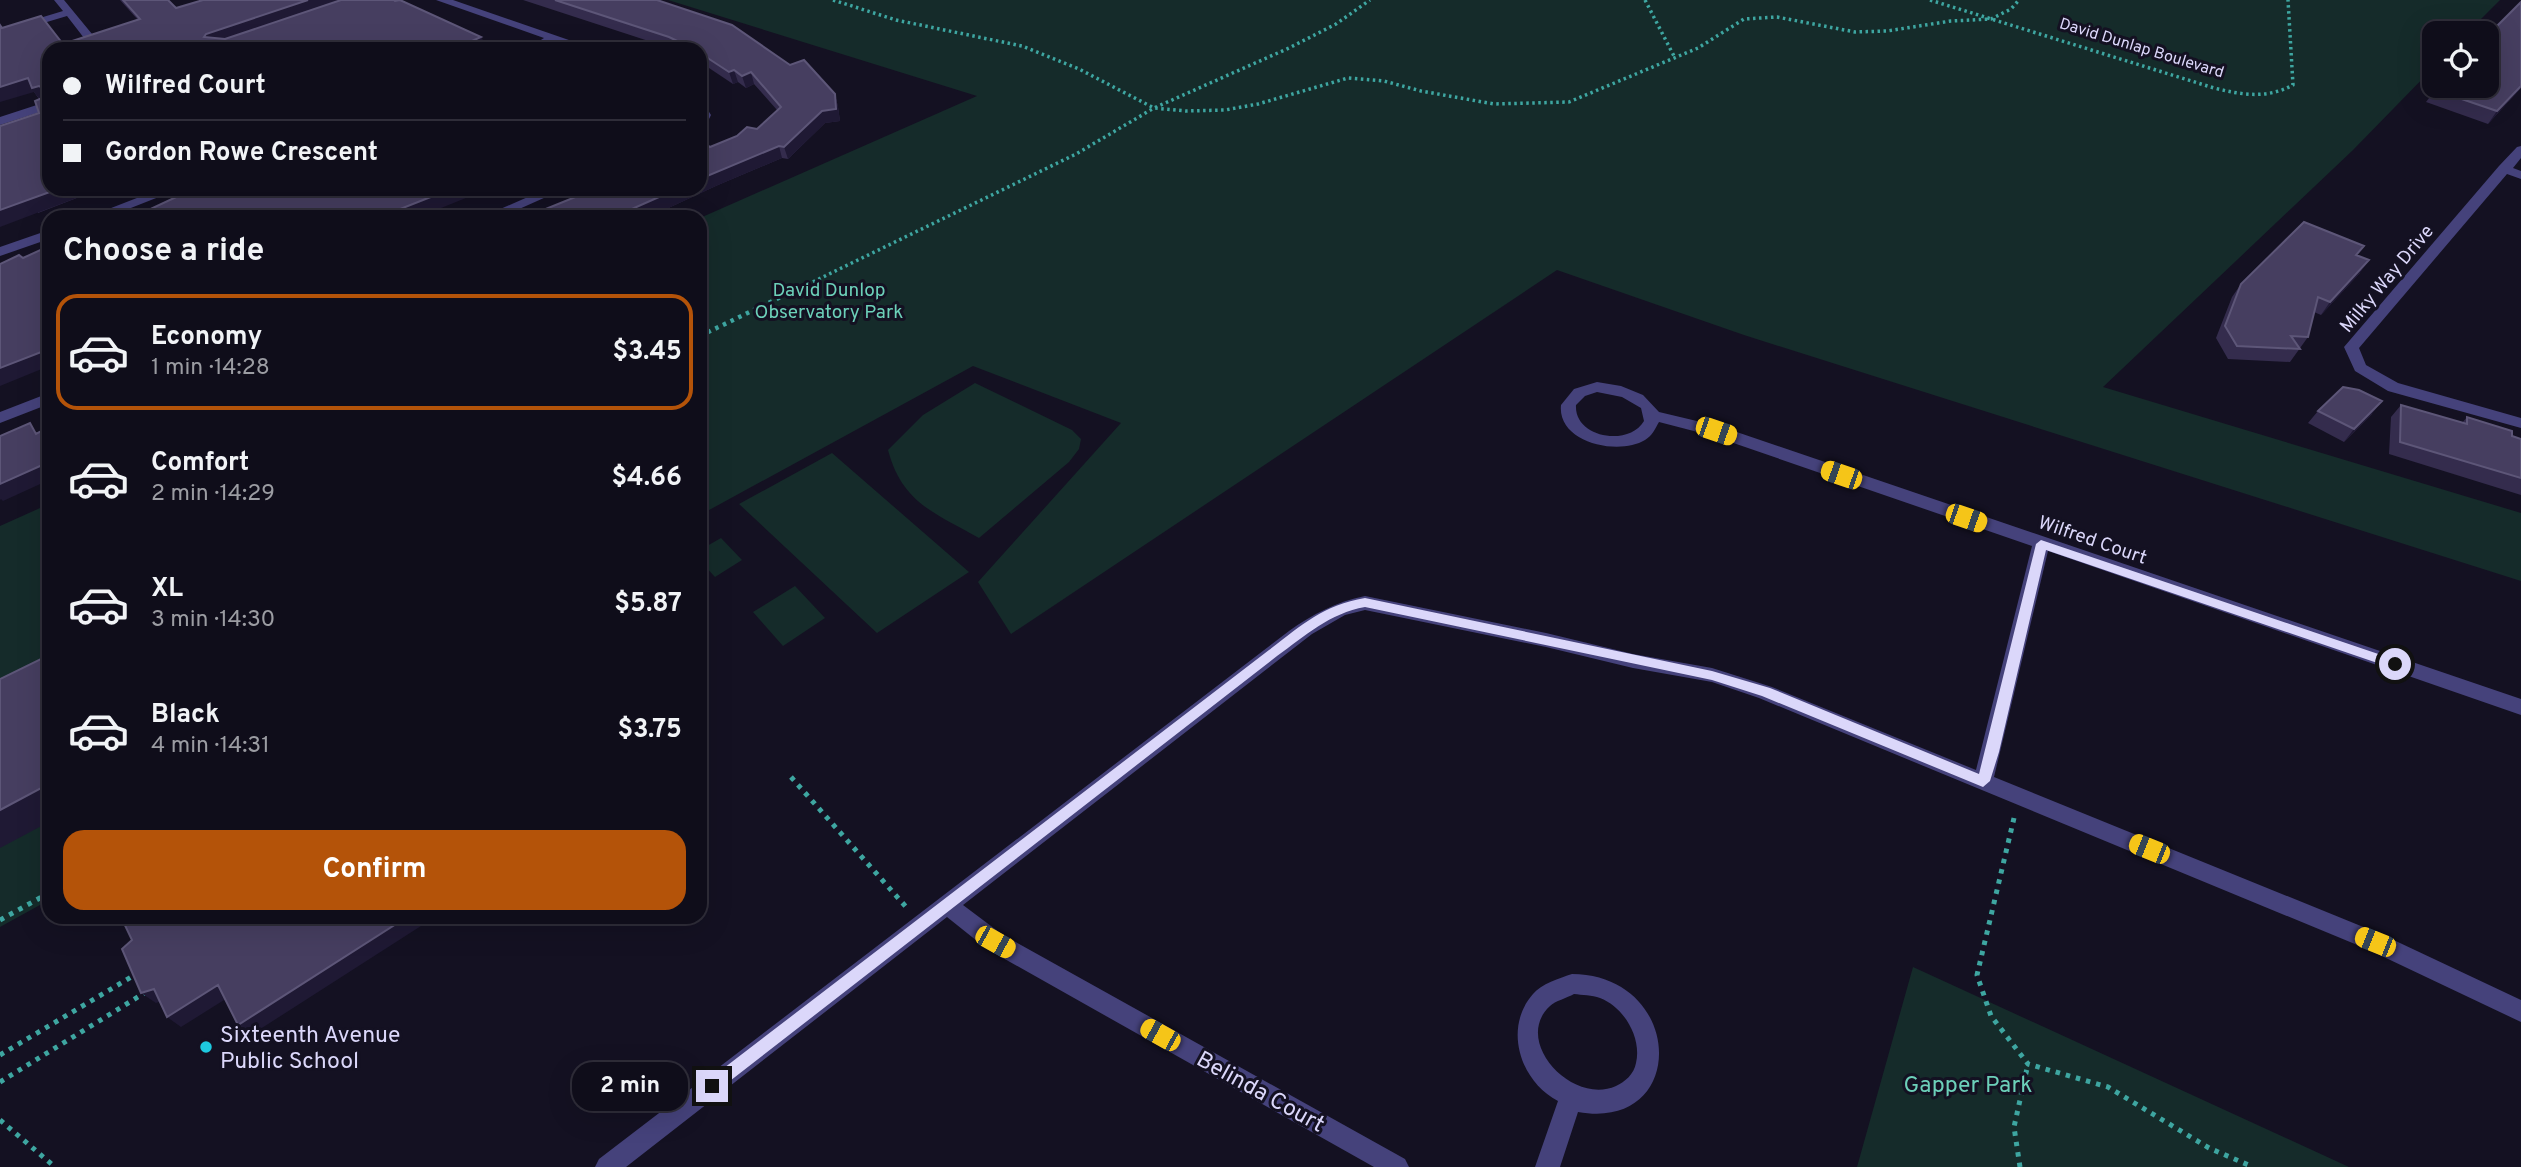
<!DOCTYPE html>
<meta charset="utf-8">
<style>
:root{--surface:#0f0d1a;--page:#1d1b27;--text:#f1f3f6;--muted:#9b9ca2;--line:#2f2d39;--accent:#b45309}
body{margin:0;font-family:Overpass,sans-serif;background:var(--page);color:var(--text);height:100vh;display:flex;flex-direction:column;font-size:26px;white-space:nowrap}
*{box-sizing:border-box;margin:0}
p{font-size:23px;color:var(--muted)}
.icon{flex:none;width:38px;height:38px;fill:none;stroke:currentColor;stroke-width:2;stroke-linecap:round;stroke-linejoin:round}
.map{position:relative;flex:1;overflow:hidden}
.side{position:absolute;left:42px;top:210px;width:665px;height:714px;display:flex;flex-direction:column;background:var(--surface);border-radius:21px;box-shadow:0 7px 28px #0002,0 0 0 2px var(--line)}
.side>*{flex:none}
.top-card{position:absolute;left:42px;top:42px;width:665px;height:154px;border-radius:21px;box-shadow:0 7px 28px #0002,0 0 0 2px var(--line);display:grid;align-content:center;height:154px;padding:0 21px;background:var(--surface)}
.tools{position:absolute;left:2422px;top:21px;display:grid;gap:14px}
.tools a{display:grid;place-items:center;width:77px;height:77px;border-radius:14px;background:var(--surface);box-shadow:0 7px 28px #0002,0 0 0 2px var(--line);font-size:35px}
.end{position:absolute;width:32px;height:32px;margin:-16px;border:9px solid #dbd7fa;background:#111;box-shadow:0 0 0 4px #111}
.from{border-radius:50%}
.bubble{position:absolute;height:49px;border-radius:21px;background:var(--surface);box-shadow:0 7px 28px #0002,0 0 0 2px var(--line);font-size:23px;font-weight:700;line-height:49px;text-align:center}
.car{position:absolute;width:21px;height:42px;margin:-21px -10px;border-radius:9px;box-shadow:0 0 5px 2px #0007;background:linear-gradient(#f5c518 24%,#345 0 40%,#f5c518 0 76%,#345 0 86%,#f5c518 0)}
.top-card b{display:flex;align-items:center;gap:24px;height:66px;font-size:26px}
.top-card b+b{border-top:2px solid var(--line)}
.top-card i{width:18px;height:18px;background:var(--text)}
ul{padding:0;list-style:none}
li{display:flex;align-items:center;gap:21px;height:116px;margin:0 14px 10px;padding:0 7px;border:4px solid transparent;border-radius:21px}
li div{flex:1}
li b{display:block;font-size:26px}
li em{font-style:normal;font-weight:700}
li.current{border-color:var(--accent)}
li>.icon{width:63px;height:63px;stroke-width:1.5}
h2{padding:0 21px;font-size:32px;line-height:84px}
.cta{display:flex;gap:14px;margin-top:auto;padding:14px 21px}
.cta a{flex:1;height:80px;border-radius:21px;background:var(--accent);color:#fff;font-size:28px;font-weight:700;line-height:80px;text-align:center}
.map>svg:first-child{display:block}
.green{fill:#152b2a}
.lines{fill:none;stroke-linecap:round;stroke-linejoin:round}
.path-far2{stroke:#3ea6a1;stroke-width:3.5;stroke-dasharray:2.5 3.5;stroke-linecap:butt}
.path-far1{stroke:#3ea6a1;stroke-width:4.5;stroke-dasharray:3.5 5;stroke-linecap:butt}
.path{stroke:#3ea6a1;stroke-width:5;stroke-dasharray:4.5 6;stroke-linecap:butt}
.lane{fill:#45427b;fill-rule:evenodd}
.street{fill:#45427b;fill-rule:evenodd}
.wall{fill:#342c4d}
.shaded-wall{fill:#1f1934}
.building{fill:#463e60;stroke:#5d5678;stroke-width:2}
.route{fill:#dbd7fa}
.poi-dot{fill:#1ec9df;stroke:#141122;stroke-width:2.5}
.labels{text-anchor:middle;stroke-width:6;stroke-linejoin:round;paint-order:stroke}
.far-street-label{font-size:16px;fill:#dbd7fa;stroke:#141122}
.street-label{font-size:19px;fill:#dbd7fa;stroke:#141122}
.park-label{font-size:19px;fill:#6cd0b9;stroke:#141122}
.near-poi-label{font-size:23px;fill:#dbd7fa;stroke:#141122;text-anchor:start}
.near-park-label{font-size:23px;fill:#6cd0b9;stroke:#141122}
.near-street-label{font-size:23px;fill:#dbd7fa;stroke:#141122}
</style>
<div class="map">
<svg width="2521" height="1167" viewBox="0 0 2521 1167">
<rect width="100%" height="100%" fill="#141122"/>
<path class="green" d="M668,0H2500L2467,33H2434V67L2353,150L2103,387L2521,513V581L1744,335L1557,270L1011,634L978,582L1121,423L973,366L700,515V218L977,96Z
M975,383L1072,430L1081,439L1079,449L1069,462L979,538C935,513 902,503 888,450L923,415Z
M832,453L969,572L877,633L739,504Z
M49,504V900L0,927V526Z
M721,538L742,560L715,577L700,561V550Z
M795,586L825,618L783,646L753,612Z
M1913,967L2349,1167H1857Z"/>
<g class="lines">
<path class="path-far2" d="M833,0L896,20L1022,46L1079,69L1154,108L1186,111L1225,110L1258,104L1348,78L1384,81L1421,91L1494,104L1569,102L1698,48L1744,19L1777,17L1855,32L1887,31L1951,21L1991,19L2011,9L2019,0
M1645,0L1675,58
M1930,0L2214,88C2242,95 2267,99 2293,85L2288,0
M786,295L1076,154L1154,108L1289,48L1336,24L1370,0"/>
<path class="path-far1" d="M700,336L789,293"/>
<path class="path" d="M791,777L907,908
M2014,818L1977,975L1991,1016L2028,1064L2108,1087L2209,1148L2253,1167
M0,920L49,893
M0,1055L138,973
M0,1082L146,992
M0,1120L55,1167
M2020,1167L2014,1127L2028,1064"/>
<path class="lane" d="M54,0H64L92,34V38H84L67,16L0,36V30L63,11Z"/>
<path class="street" d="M436,0H453L595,49H578L554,41L541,49H527L544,38Z
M49,101V109L0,125V117Z
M700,103L704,104L711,115L704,129L700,130Z
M2521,146V158L2513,168L2521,171V179L2507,174L2359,348L2366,365L2398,383L2521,418V428L2388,391L2355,371L2344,347L2499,166L2517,147Z
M160,189H179L108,217H88Z
M546,189H564L501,217H482Z
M49,230V239L0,256V247Z
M1597,382L1621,386L1643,395L1659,412L1722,427L2521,699V715L2048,551L1994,777L2383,935L2521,1000V1022L2367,949L1759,698L1712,682L1633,668L1546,647L1365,610L1345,615L1312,634L963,905L1003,935L1405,1159L1409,1167H1374L987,949L947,917L626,1167H595L599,1159L1289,631C1313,614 1336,602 1365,596L1546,633L1633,654L1712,668L1772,687L1976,770L2032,546L1713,436L1659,422C1655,429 1652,436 1645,440C1619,456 1557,443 1561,405L1574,389ZM1597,392L1622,397L1641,408L1644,421C1629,447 1574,438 1576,405L1585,396Z
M49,393V404L0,423V412Z
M1572,974C1685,975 1689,1132 1578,1112L1560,1167H1535L1558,1101C1520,1081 1503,1028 1533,994C1541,984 1560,978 1572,974ZM1574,994C1582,995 1592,995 1600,998C1624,1007 1642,1038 1636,1063C1634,1074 1625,1082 1616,1086C1572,1106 1512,1041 1550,1006C1555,1001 1567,998 1574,994Z"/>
</g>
<path class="wall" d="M120,0H168L176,8L481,37L487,49H49V189H100L38,213L39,99L34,92L2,28L63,44L138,20Z
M523,0H657L835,94L838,107L840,121L825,123L788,159L782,158L718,185L649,217H526L757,129L777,110L754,84L746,88L738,82L733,84L700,62V49H673Z
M2521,88L2488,124L2426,102L2435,90Z
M2364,246L2357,255L2360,273L2321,315L2314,312L2308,337L2290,362L2228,359L2216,338L2232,297L2241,284Z
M2401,405L2462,423L2467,417L2521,439V495L2389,454L2391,417Z
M2318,411L2372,414L2344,442L2308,423Z"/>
<path class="shaded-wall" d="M308,0H350L213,47L204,37L206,34Z
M481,37L487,49H454Z
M734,70L738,82L733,84L729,72Z
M751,72L754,84L746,88L742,76Z
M28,78L39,86L48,99L41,101L34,92L0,102V87Z
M2521,86V88L2488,124L2497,111Z
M835,94L838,107L840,121L825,123L788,159L784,147Z
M779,146L782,158L718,185L649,217H614L677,189H700V179Z
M58,189H100L0,227V210Z
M451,189H488L419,217H380Z
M2369,260L2360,273L2321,315L2330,302Z
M49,349V366L0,386V368Z
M2382,401L2372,414L2344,442L2354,429Z
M49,462V480L3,501L1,499L0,500V484Z
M49,784V822L0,848V810Z
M407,917H435L251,1035L238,1025Z
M491,917H500L494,921Z
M218,985L232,995L181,1027L167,1017Z
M154,989L168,999L156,1003L141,993Z"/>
<path class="building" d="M123,0H168L176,8L203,0H308L206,34L204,37L225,39L341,0H394L395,1L400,0L481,37L454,49H49V189H58L0,210V126L39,113L35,101L42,98L43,88L39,86L32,88L28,78L0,87V25L2,28L41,16L63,44L140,19Z
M555,0H657L732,25L790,65L804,60L835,94L836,109L822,111L784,147L779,146L700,179V146L706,144L710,147L737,136L747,127L757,129L781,107L751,72L742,76L734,70L729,72L700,53V49H694L669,37Z
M2521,2V86L2497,111L2435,90L2438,86H2487V36Z
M209,189H451L380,217H124L136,212L140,214L187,192L194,196Z
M595,189H677L614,217H526Z
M2304,222L2364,246L2356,255L2369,260L2330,302L2318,297L2308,337L2291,336L2300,349L2237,346L2225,326L2241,284Z
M49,246V349L0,368V264L19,255L23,258Z
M2343,387L2359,390L2382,401L2354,429L2318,411Z
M2401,405L2467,424V417L2512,431V436L2521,439V478L2400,442Z
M30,423L36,434L49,427V462L0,484V436Z
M49,655V784L0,810V679Z
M121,917H407L238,1025L218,985L167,1017L154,989L141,993L122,949L132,940Z"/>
<path class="route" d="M2041,540L2399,661L2401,664L2395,669L2046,550L1999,752L1990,781L1983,787L1762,696L1712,680L1365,607C1330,613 1305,636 1277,656L717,1091L712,1093L707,1091L704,1086L707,1081L1269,650C1302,625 1323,605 1365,598L1712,671L1770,688L1979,774L2036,544Z"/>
<circle class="poi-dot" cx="206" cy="1047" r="7"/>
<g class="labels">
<g class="far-street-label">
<text transform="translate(2142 47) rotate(17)" y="6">David Dunlap Boulevard</text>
</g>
<g class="street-label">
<text transform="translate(2386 278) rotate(-50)" y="7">Milky Way Drive</text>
<text transform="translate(2093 539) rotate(19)" y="7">Wilfred Court</text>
</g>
<g class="park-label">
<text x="829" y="296">David Dunlop<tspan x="829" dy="22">Observatory Park</tspan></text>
</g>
<g class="near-poi-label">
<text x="220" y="1042">Sixteenth Avenue<tspan x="220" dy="26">Public School</tspan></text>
</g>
<g class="near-park-label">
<text x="1968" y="1092">Gapper Park</text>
</g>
<g class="near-street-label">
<text transform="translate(1261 1091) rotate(29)" y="8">Belinda Court</text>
</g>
</g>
</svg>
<div class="tools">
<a><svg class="icon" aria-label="locate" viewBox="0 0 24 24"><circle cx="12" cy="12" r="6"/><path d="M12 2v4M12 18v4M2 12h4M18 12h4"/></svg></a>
</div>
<i class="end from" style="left:2395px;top:664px"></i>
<i class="end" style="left:712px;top:1086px"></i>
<div class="bubble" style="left:572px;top:1062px;width:116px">2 min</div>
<i class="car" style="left:1716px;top:431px;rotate:109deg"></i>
<i class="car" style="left:1841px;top:475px;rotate:289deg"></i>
<i class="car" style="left:1966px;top:518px;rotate:109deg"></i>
<i class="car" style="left:2149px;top:849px;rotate:292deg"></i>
<i class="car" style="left:995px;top:942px;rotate:119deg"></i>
<i class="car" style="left:2375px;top:942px;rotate:292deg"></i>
<i class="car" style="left:1160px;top:1035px;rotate:299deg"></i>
<div class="top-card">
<b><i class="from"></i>Wilfred Court</b>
<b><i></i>Gordon Rowe Crescent</b>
</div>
<section class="side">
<h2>Choose a ride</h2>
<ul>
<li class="current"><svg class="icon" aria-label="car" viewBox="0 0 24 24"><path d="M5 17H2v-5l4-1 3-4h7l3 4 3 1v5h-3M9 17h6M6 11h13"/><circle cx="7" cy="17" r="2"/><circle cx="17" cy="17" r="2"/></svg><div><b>Economy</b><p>1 min · 14:28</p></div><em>$3.45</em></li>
<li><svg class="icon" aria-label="car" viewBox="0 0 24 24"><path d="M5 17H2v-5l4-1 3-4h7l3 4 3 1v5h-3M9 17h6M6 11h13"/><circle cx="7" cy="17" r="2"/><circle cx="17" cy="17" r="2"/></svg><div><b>Comfort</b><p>2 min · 14:29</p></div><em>$4.66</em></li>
<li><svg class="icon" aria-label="car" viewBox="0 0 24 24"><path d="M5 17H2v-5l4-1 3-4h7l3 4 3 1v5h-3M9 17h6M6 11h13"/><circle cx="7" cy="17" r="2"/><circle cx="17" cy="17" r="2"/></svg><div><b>XL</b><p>3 min · 14:30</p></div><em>$5.87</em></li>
<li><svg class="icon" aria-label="car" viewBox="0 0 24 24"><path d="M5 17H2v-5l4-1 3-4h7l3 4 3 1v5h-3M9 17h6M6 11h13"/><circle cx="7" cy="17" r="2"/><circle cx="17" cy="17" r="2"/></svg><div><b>Black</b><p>4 min · 14:31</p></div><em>$3.75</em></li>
</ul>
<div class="cta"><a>Confirm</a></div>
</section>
</div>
